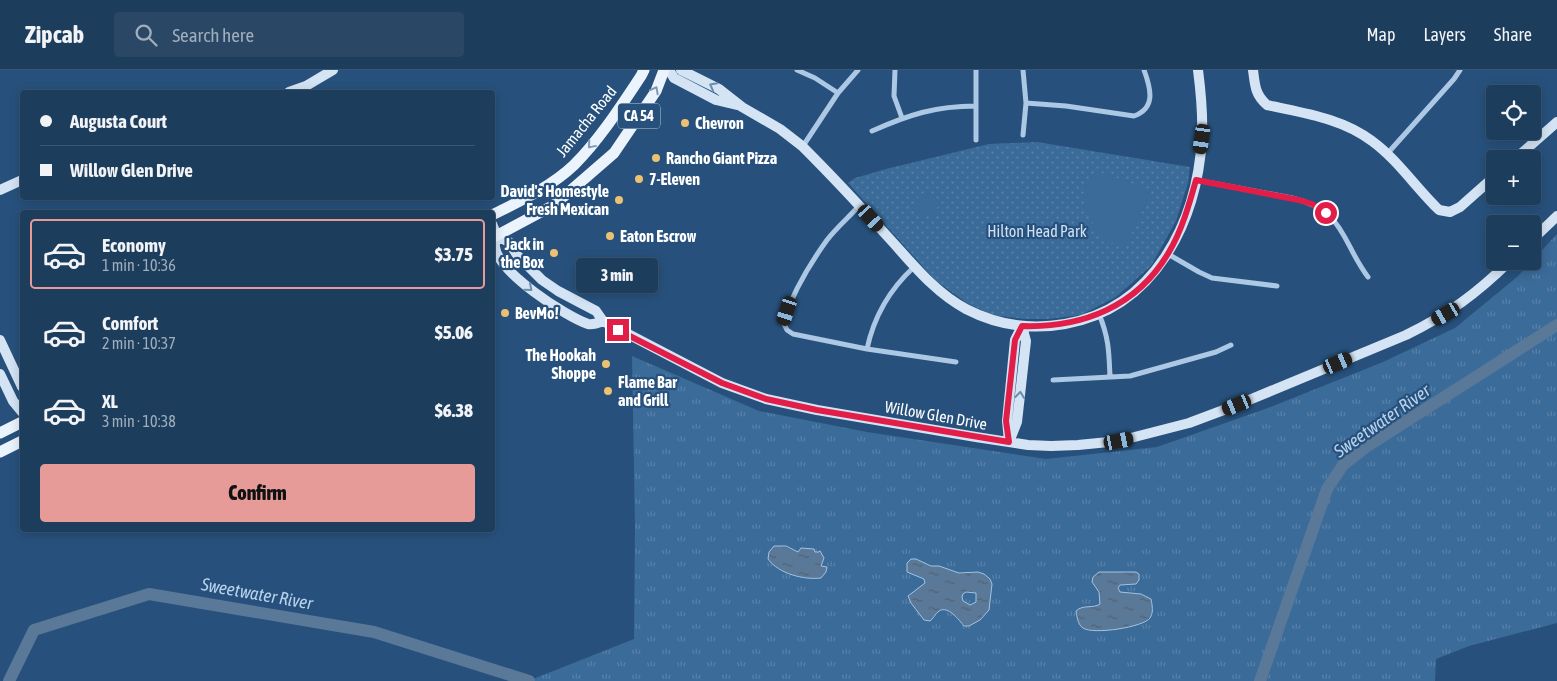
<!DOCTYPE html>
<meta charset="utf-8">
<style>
:root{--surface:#1d3d5d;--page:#2a4866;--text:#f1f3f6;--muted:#a0aebc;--line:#3b5672;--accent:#e69b98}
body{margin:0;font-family:"Asap Condensed",sans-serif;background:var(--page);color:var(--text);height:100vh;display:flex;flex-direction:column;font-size:19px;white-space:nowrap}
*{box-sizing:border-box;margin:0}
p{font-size:16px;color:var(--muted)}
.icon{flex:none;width:28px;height:28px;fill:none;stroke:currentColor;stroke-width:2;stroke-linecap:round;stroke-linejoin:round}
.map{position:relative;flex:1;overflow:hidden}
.details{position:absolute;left:20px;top:140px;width:475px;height:322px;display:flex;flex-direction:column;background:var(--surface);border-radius:5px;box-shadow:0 2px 12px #0003,0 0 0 1px var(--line)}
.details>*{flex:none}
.top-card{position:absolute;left:20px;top:20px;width:475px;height:110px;border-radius:5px;box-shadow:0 2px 12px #0003,0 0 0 1px var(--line);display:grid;align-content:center;height:110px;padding:0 20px;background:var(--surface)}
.fabs{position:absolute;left:1486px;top:15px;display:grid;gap:10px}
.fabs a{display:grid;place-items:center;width:55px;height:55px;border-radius:5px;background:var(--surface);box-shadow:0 2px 12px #0003,0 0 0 1px var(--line);font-size:25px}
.end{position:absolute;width:22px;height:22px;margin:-11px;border:6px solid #e11d48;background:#fff;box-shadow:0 0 0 2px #fff}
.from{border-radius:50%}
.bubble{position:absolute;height:35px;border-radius:5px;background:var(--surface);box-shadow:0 2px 12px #0003,0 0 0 1px var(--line);font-size:16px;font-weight:800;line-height:35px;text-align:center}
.car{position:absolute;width:15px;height:30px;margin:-15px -8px;border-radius:6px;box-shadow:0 0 4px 1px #0007;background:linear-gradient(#222 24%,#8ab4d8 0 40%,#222 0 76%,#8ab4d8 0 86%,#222 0)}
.top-card b{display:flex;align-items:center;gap:18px;height:48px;font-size:19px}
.top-card b+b{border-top:1px solid var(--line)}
.top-card i{width:12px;height:12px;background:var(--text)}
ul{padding:9px 0 0;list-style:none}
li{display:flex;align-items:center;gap:15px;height:70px;margin:0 10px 8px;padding:0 10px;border:2px solid transparent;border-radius:5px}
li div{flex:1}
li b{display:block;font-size:19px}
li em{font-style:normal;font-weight:800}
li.selected{border-color:var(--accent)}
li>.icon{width:45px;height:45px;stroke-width:1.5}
.action{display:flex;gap:10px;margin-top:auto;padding:10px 20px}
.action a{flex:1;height:58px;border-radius:5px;background:var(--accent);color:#111;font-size:20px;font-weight:800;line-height:58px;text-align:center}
header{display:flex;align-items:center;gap:30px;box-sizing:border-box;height:70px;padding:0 25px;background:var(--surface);border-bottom:1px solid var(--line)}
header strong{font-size:24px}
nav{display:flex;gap:28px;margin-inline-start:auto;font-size:18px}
.search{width:350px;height:45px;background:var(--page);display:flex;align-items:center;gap:12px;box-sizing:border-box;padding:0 18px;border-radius:5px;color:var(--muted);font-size:19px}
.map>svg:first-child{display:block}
.grass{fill:url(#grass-tufts)}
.park{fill:url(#park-dots)}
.pitch{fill:#3b6b99}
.water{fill:url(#water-ripples);stroke:#a0c4e5;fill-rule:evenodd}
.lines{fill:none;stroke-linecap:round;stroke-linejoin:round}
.river{stroke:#5a7897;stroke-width:12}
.street{stroke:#acc8e4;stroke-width:5}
.secondary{stroke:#d4e4f4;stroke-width:10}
.primary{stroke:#ebf3fc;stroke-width:11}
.oneway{stroke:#6c8cac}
.oneway2{stroke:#7f9ab6}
.route{stroke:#e11d48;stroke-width:6}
.poi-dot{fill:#ecc271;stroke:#27517c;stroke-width:2}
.labels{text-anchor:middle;stroke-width:4.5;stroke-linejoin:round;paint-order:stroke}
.shield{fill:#27517c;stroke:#becbd8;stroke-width:1}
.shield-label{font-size:15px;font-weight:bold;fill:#fff}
.street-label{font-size:16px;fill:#fff;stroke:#27517c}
.poi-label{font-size:16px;font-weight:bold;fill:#fff;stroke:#27517c;text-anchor:start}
.park-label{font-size:16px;fill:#cee1f4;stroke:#27517c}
.water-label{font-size:18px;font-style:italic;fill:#b7d2ec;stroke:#27517c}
</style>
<header>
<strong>Zipcab</strong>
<div class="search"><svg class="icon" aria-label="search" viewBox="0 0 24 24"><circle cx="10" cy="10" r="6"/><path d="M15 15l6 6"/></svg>Search here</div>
<nav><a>Map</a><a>Layers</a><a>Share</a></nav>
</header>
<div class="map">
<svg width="1557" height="611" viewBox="0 0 1557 611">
<defs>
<pattern id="grass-tufts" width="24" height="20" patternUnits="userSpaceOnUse" patternTransform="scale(1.25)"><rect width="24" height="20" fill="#3b6b99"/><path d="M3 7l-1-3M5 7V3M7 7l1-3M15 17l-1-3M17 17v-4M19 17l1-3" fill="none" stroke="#5881a8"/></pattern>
<pattern id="park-dots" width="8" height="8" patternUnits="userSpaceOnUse" patternTransform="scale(1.25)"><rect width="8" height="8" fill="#3b6b99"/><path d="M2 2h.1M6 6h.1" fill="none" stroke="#5881a8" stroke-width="1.8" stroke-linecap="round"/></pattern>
<pattern id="water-ripples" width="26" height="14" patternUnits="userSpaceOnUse" patternTransform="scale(1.25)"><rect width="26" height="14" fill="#5a7897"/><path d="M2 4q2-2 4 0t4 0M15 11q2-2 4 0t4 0" fill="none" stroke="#536272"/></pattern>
</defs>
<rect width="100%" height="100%" fill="#27517c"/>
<path class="grass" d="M1557,164V553L1469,576L1436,589L1435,611H528L634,569L635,457L632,286L759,341L867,362L1046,389L1157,377L1268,338L1383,292L1455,258L1517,207Z"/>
<path class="park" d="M1037,72L1190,97L1188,113L1176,151L1151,196L1116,227L1081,245L1048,249H1025L992,245L967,233L935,210L848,113L855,108L886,99L989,74Z"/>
<path class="pitch" d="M1096,101L1149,119L1150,125L1124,178C1118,174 1108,172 1103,167C1100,165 1098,160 1096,158C1083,141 1077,116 1096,101Z
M916 134a11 11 0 1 1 22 0a11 11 0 1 1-22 0Z"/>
<path class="water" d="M774,476H786L798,482L801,478L814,479L815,482H819L820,481L824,488L821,496L827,497L826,502L821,508C804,510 779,504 768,489L769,482Z
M911,489H916L931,496H939L959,503L978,502L984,504L990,509L992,514L989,540L980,550L969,556H964C959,550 948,535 939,541C935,544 933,549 930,551L924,550L911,533L908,526L925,513L924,509L907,502V493ZM966,522L976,523V532L970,535L963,531L962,527L963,524Z
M1099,502H1136L1139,504V510L1136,514L1120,515L1118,518L1120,522L1141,524L1151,529C1152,535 1154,542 1150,548C1144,557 1093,565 1083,558C1078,555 1077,547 1076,541C1083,534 1093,539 1100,534L1099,522L1092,512L1093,507Z"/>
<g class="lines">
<path class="river" d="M9,611L34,560L149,524L374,562L529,611
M1260,611L1327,419L1343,395L1366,377L1557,255"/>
<path class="street" d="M797,0L815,8L838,23
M895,0L894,26L902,48
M976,0V70
M1023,0L1026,33L1023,65
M1026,33L1066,36L1134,46C1156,38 1151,19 1144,0
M872,61C908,45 935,36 976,36
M803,76L838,23L858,0
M1387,84L1454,9L1460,0
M1196,110L1292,128C1345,140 1341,171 1368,207
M859,136C849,147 836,158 827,170C809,195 793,222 783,252L787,260L793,264L867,279L956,292
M1168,184L1199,202L1212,208L1277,216
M1099,244C1109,268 1109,283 1110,307
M867,279C874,246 890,219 914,197
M1053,310L1130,306L1216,282L1231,275"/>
<path class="secondary" d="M669,0L674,8L716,30L737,35
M681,0L719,19L742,37L780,59L802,76C832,106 860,136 888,167C912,193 934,222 966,239C997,255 1031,260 1065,254C1155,238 1197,152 1202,68C1203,45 1201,23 1198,0
M1253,0C1255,15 1255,25 1267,35C1303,43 1342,48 1372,71C1398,90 1416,118 1439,140L1450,142L1460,137L1495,106
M289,22L306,16L333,0
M1515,89L1557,52
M0,120L22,110
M492,154L497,166L509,172L517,185L542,210L558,221L596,241L603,251L722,313L766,329L817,340L976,367L1028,375L1051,376L1078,375L1119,371L1189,353L1237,335L1406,265C1449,244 1476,224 1510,191
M497,166C497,170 494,173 495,177C498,202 565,246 588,254C593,255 598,253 603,251
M1532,170L1557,146
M0,270L22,317
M0,304L13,331L22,342
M1009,371L1007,351L1015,270L1022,256
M1009,372L1017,352L1026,271L1022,256"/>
<path class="primary" d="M492,145C520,131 551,117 574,95C600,69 621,36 641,6L644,0
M492,168L554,135L614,83L656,21L664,0
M0,363L22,352
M0,382L22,371"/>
</g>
<defs><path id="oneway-chevron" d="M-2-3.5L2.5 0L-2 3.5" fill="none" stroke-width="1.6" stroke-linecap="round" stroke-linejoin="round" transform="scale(1.25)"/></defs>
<g class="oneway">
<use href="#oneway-chevron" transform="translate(713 16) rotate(-152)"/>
<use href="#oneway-chevron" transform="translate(529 218) rotate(41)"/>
<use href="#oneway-chevron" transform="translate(1020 325) rotate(-84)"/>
</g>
<g class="oneway2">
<use href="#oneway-chevron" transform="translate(655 20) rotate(-62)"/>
<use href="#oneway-chevron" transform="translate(591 75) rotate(130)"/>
</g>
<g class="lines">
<path class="route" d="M618,260L722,313L766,329L817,340L1009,372L1006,351L1015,270L1022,256C1082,258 1137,237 1169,182C1182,160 1189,135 1196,110L1299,130L1312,134L1326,143"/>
</g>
<g class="poi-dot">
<circle cx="685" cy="53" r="5"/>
<circle cx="656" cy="88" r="5"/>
<circle cx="639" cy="109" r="5"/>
<circle cx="619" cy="130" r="5"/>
<circle cx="610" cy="166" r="5"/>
<circle cx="554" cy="183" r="5"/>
<circle cx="505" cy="243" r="5"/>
<circle cx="606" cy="294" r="5"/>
<circle cx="608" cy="321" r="5"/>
</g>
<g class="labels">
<rect class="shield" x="618" y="33.5" width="42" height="25" rx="4"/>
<g class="shield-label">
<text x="639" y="51">CA 54</text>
</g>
<g class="street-label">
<text transform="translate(586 51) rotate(-51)" y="6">Jamacha Road</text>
<text transform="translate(936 345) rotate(10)" y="6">Willow Glen Drive</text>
</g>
<g class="poi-label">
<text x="695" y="59">Chevron</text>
<text x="666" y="94">Rancho Giant Pizza</text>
<text x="649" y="115">7-Eleven</text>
<text x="609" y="127" text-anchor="end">David's Homestyle<tspan x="609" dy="18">Fresh Mexican</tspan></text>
<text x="620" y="172">Eaton Escrow</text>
<text x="544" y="180" text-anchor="end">Jack in<tspan x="544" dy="18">the Box</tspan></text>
<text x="515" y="249">BevMo!</text>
<text x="596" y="291" text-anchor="end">The Hookah<tspan x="596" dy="18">Shoppe</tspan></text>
<text x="618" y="318">Flame Bar<tspan x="618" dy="18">and Grill</tspan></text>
</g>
<g class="park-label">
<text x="1037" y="167">Hilton Head Park</text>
</g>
<g class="water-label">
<text transform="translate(1382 351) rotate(-35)" y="6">Sweetwater River</text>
<text transform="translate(257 524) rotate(10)" y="6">Sweetwater River</text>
</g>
</g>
</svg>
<div class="fabs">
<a><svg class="icon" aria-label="locate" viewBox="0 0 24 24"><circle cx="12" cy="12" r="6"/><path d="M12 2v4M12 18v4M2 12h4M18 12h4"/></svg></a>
<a>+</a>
<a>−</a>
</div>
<i class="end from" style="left:1326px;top:143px"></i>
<i class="end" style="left:618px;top:260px"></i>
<div class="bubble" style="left:576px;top:188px;width:82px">3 min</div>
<i class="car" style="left:1202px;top:69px;rotate:188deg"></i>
<i class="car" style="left:871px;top:148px;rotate:138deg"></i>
<i class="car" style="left:787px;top:241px;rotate:198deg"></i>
<i class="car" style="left:1446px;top:244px;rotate:240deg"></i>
<i class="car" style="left:1338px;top:293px;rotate:67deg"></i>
<i class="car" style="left:1237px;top:335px;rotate:248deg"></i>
<i class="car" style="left:1119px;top:371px;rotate:79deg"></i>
<div class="top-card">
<b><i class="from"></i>Augusta Court</b>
<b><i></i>Willow Glen Drive</b>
</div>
<section class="details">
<ul>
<li class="selected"><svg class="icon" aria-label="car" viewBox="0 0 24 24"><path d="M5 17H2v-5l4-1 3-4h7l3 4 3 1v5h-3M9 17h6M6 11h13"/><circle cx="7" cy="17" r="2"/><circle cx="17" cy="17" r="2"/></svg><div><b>Economy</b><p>1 min · 10:36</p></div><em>$3.75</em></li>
<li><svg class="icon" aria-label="car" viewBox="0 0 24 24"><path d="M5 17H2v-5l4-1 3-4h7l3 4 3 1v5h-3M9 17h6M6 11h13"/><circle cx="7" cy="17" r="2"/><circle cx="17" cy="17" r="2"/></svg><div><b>Comfort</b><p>2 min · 10:37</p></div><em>$5.06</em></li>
<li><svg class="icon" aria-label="car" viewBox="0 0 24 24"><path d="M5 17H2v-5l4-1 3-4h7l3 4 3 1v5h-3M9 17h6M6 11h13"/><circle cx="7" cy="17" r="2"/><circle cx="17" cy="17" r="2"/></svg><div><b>XL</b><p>3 min · 10:38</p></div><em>$6.38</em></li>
</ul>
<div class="action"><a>Confirm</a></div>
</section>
</div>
